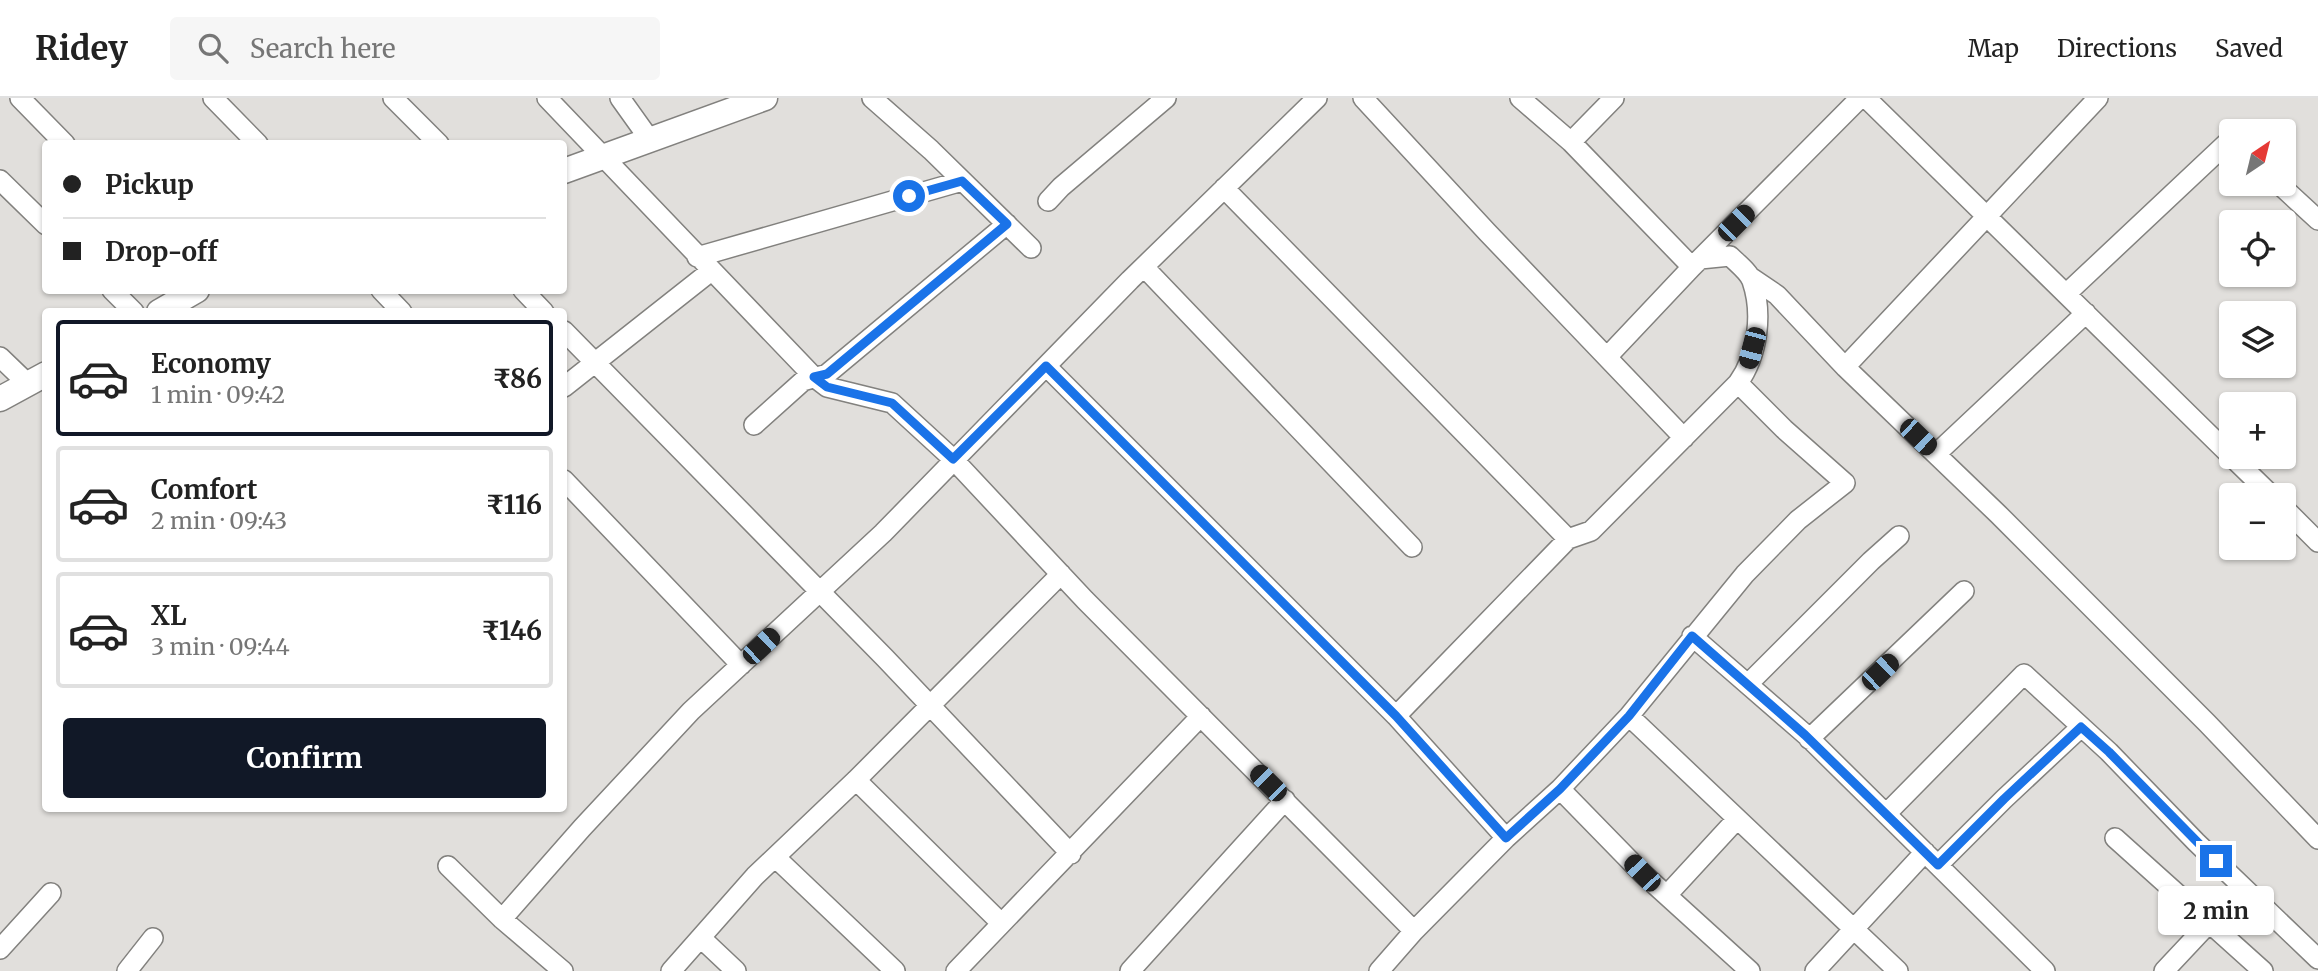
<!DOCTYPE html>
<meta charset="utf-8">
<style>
:root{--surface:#fff;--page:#f6f6f6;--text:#222;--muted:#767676;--line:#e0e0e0;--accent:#111827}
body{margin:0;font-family:Merriweather,serif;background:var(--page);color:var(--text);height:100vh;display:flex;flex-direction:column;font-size:26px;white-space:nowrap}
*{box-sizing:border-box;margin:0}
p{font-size:23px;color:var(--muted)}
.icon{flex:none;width:38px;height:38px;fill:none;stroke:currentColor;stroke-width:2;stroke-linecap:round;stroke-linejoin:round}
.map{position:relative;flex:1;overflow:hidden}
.panel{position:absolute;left:42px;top:210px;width:525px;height:504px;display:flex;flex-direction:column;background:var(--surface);border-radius:7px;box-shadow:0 2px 5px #0004}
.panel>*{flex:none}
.banner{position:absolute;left:42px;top:42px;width:525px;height:154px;border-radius:7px;box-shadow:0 2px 5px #0004;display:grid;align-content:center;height:154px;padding:0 21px;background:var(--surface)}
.needle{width:46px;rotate:35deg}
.tools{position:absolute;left:2219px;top:21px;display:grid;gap:14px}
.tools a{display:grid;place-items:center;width:77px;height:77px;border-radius:7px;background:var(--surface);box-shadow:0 2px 5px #0004;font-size:35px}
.end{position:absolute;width:32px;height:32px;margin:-16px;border:9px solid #1a73e8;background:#fff;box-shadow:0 0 0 4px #fff}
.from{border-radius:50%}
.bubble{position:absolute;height:49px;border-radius:7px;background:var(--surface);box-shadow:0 2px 5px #0004;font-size:23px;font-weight:700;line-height:49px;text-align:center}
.car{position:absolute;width:21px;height:42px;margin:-21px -10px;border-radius:9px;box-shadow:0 0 5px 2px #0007;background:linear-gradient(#222 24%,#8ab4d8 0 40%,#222 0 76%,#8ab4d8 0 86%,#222 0)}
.banner b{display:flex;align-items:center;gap:24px;height:66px;font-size:26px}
.banner b+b{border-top:2px solid var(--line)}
.banner i{width:18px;height:18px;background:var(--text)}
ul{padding:12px 0 0;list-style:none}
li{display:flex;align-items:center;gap:21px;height:116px;margin:0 14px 10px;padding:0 7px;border:4px solid var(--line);border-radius:7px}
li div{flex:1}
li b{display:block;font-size:26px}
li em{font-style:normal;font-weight:700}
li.current{border-color:var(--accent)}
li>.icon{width:63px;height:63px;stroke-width:1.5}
.action{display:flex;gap:14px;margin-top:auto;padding:14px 21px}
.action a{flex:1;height:80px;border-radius:7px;background:var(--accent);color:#fff;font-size:28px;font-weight:700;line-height:80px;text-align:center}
header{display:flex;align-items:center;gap:42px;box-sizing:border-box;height:98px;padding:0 35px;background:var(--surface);border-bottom:2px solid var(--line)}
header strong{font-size:33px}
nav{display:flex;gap:38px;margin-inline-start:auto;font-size:24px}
.search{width:490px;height:63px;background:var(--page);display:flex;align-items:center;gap:18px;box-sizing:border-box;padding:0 24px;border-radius:7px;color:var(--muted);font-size:26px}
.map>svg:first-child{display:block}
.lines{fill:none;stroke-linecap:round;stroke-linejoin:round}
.minor-casing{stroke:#82817e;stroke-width:22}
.tertiary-casing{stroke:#82817e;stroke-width:27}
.minor{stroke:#fff;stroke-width:19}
.tertiary{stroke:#fff;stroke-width:24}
.route{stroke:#1a73e8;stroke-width:9}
</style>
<header>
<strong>Ridey</strong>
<div class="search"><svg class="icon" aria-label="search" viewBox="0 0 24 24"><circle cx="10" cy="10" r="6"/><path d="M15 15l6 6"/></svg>Search here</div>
<nav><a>Map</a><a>Directions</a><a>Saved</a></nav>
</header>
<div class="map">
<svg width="2318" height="873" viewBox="0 0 2318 873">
<rect width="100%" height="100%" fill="#e1dfdc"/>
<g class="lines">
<g class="minor-casing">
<path id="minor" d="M20,0L65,46
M213,0L258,46
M393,0L439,46
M547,0L814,279L827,289L892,305L953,361L1085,502L1414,833
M620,0L650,42
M872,0L931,52L1031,150
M1363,0L1487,134L1684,340
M1520,0L1571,44L1692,169
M1866,0L2231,358
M1571,44L1614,0
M0,82L46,127
M2279,86L2318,122
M1224,90L1568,441
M1048,103L1061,89L1166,0
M697,159L962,83
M1144,169L1412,449
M1752,180L1777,197L1845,269L1998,416L2207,625L2318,741
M112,192L134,214
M381,192L402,214
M523,192L544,214
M2066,196L2231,41
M564,233L885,560L1071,756
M0,259L28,286
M1607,259L1692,169L1860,0
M1046,268L1396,618L1506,740
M1845,269L2098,0
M564,289L711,173
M754,327L803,283L827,276L1007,126
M1936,356L2086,215
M2232,359L2271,397
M564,382L741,567
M2284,410L2318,444
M1692,538L1806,637L2045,873
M1748,586L1871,463L1899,438
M1396,618L1568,441L1591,433L1738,285
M1629,618L1898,873
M1809,641L1964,493
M856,682L1001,825
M1560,691L1642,775L1750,873
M1886,716L2024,576L2109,654L2196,744L2318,861
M2115,740L2263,873
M775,759L895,873
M1938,767L2004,701L2081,629
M448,768L502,821L563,873
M1667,797L1737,721
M502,821L582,730L691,613L883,435L1130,182L1317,0
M701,840L736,873
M0,851L51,795
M127,873L153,840
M671,873L755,778L856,682L1061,476
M956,873L1201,618
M1130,873L1285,702
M1379,873L1414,833L1506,740L1560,691L1629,618L1745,476L1798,422L1845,385L1784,331L1738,285C1758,257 1763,215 1752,183C1749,174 1737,165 1730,158L1700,161
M1815,873L1925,754
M2164,873L2210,824"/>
</g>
<g class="tertiary-casing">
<path id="tertiary" d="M564,73L765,0
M159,214L197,192
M0,301L46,276"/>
</g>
<use href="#minor" class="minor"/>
<use href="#tertiary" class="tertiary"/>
</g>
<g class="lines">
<path class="route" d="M909,98L962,83L1007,126L827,276L814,279L827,289L892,305L953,361L1046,268L1396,618L1506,740L1560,691L1629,618L1692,538L1805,637L1938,767L2004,701L2081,629L2109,654L2216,763"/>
</g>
</svg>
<div class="tools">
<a><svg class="needle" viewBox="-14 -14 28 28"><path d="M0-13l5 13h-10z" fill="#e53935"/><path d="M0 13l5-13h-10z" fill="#767676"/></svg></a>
<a><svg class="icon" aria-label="locate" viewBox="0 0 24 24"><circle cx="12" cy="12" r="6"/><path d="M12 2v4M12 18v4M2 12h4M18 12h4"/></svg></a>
<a><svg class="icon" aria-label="layers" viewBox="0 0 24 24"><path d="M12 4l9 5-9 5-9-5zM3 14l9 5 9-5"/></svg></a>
<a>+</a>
<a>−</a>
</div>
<i class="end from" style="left:909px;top:98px"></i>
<i class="end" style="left:2216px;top:763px"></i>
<div class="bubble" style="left:2158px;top:788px;width:116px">2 min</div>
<i class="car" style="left:1736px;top:125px;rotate:45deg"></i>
<i class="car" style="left:1752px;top:250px;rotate:195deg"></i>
<i class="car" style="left:1918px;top:339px;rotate:134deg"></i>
<i class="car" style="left:761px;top:548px;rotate:47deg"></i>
<i class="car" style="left:1880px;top:574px;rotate:46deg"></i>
<i class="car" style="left:1268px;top:685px;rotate:315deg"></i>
<i class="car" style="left:1642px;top:775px;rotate:316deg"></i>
<div class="banner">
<b><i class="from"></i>Pickup</b>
<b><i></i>Drop-off</b>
</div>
<section class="panel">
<ul>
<li class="current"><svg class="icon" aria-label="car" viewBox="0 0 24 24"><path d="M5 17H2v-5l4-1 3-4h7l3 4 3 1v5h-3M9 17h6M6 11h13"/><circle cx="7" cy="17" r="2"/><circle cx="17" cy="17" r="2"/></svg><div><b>Economy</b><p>1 min · 09:42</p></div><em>₹86</em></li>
<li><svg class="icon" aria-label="car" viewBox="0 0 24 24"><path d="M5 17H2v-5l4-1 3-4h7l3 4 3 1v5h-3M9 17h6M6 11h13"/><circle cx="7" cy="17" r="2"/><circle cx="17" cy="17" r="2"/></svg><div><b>Comfort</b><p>2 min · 09:43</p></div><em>₹116</em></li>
<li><svg class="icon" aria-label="car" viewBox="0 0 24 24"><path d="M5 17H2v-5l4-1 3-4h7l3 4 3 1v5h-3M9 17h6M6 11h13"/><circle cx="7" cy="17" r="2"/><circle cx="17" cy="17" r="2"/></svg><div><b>XL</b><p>3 min · 09:44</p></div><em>₹146</em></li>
</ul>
<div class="action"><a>Confirm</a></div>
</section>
</div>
